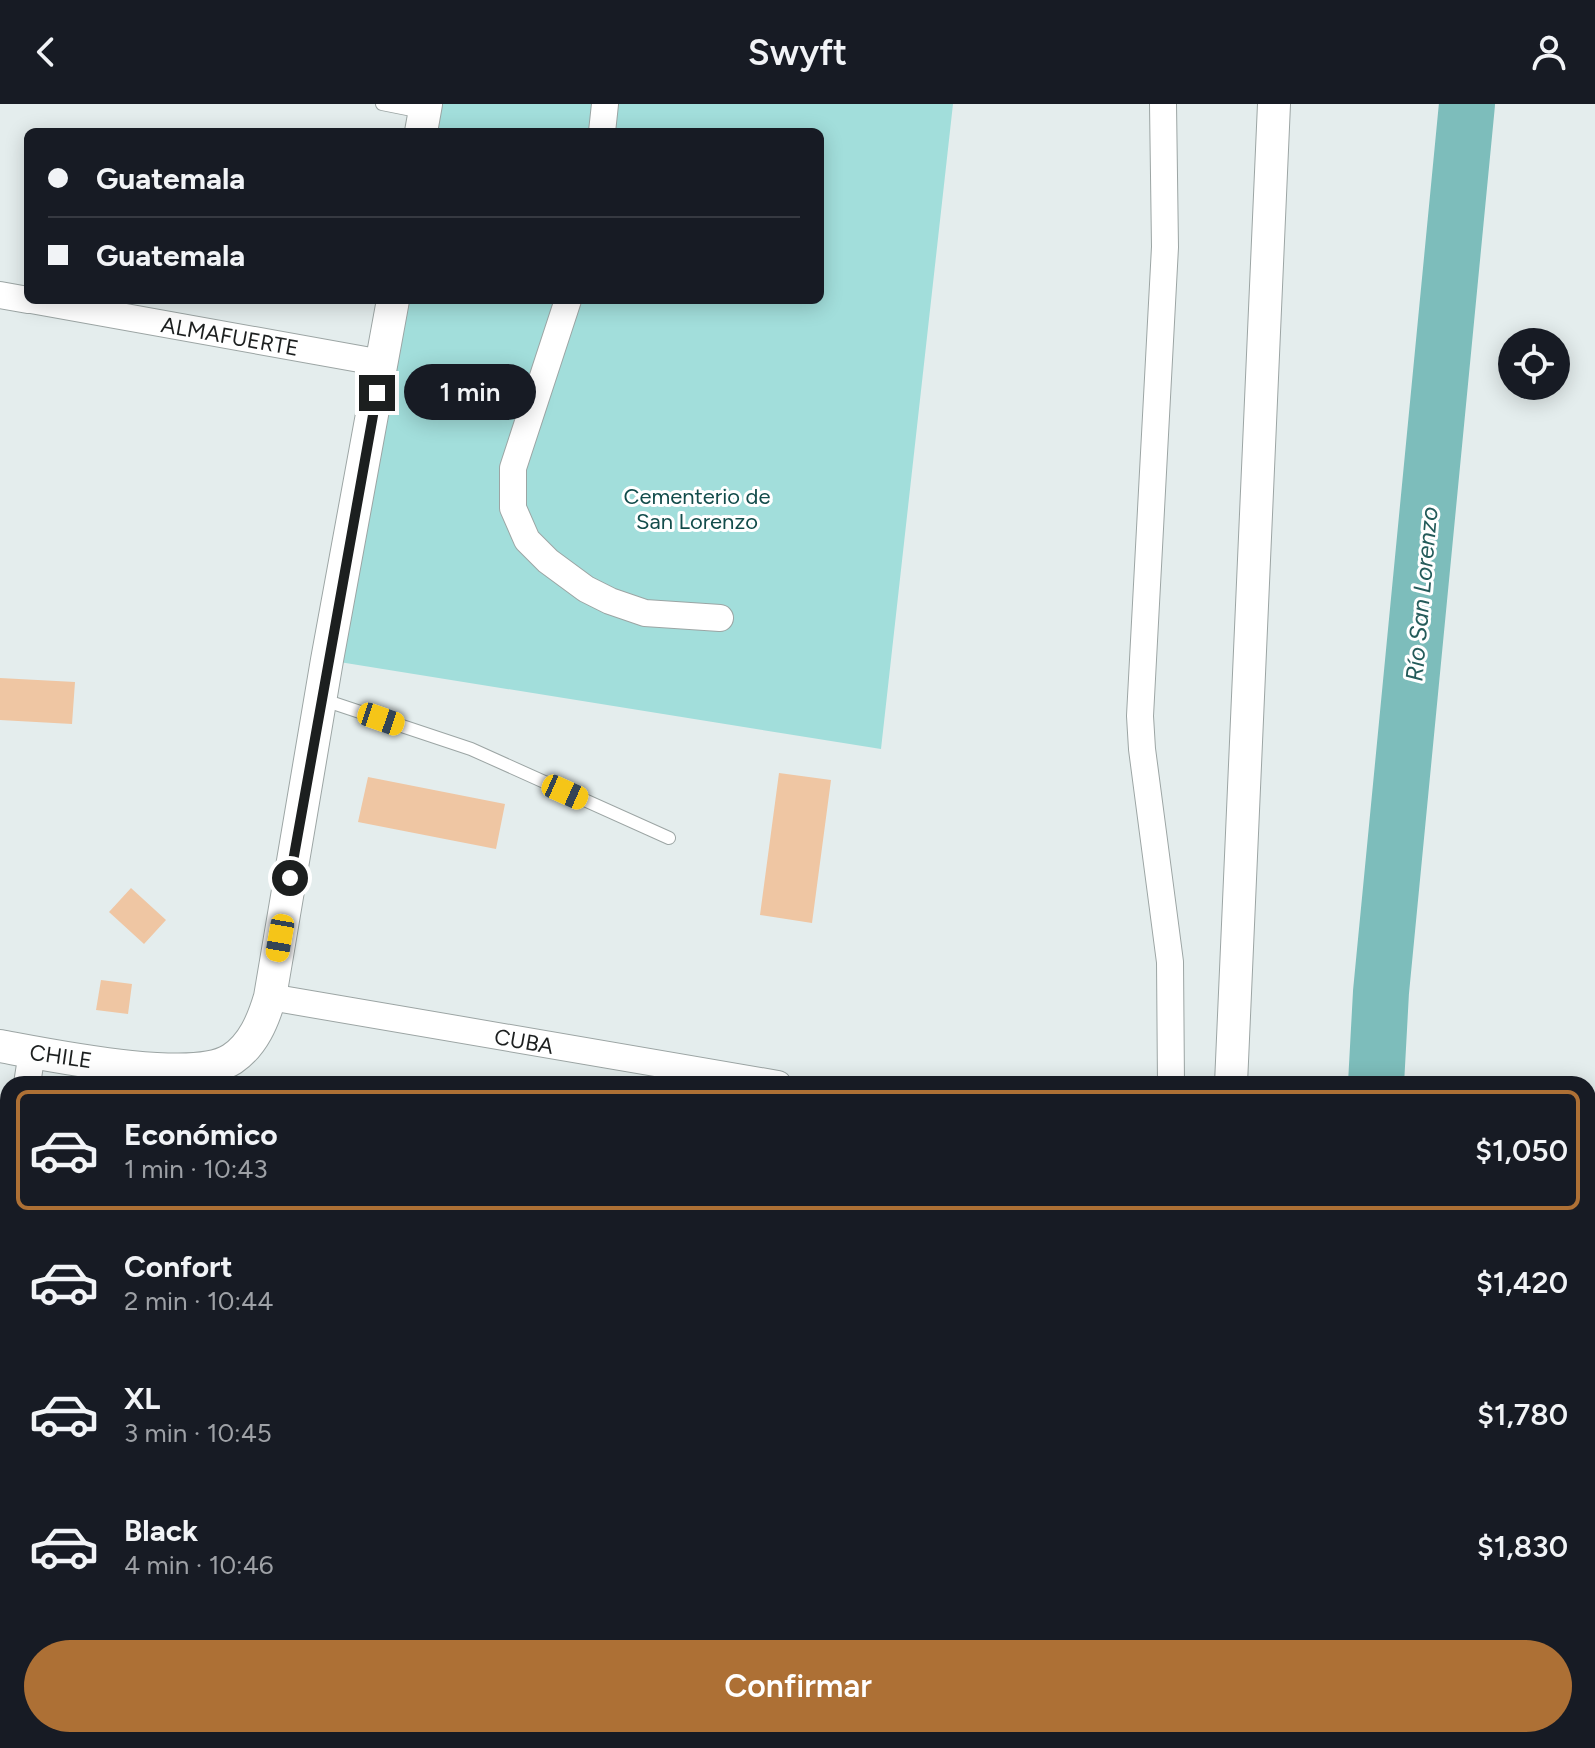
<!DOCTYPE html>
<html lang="es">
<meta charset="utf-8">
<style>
:root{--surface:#171b24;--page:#20242c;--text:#f1f3f6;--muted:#9ea1a6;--line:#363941;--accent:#ad7035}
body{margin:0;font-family:Figtree,sans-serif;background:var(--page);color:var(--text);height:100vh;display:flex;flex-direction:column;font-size:30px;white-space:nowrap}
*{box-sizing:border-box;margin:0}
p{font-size:26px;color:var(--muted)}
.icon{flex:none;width:44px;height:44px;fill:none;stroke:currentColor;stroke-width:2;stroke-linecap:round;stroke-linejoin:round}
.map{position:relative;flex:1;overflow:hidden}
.side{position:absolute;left:0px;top:972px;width:1596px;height:672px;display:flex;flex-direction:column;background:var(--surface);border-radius:24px 24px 0 0;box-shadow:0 4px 20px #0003}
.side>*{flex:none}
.top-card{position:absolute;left:24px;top:24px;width:800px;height:176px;border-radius:12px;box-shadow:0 4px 20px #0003;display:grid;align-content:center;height:176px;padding:0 24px;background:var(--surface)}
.buttons{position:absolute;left:1498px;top:224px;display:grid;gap:16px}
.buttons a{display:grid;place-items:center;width:72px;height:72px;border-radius:50%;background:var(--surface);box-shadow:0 4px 20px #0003;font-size:40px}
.end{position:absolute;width:36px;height:36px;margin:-18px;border:10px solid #1c1f1f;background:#fff;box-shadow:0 0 0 4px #fff}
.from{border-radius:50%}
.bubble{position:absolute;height:56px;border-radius:28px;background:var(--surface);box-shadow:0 4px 20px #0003;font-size:26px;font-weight:600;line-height:56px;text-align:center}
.car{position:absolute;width:24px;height:48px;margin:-24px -12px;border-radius:10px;box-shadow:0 0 6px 2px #0007;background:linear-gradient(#f5c518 24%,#345 0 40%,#f5c518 0 76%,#345 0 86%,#f5c518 0)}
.top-card b{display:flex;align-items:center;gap:28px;height:76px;font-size:30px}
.top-card b+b{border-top:2px solid var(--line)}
.top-card i{width:20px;height:20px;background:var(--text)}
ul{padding:14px 0 0;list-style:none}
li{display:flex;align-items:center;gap:24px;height:120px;margin:0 16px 12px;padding:0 8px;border:4px solid transparent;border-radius:12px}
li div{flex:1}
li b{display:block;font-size:30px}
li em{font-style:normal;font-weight:600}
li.current{border-color:var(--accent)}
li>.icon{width:72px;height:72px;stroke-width:1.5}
.button{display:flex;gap:16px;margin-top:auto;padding:16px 24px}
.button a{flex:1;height:92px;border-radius:48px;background:var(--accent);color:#fff;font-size:32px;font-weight:600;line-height:92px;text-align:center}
header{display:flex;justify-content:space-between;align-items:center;height:104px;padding:0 24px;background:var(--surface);font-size:36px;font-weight:600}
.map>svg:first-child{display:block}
.green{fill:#a2dedb}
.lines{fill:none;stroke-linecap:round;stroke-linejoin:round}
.river{stroke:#7dbdbb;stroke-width:56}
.building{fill:#efc6a3}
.service-casing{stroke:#9ca5a4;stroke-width:14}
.minor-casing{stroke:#9ca5a4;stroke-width:28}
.tertiary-casing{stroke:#9ca5a4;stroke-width:34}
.service{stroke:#fff;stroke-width:12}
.minor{stroke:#fff;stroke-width:26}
.tertiary{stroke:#fff;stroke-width:32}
.route{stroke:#1c1f1f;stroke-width:10}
.labels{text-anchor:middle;stroke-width:6;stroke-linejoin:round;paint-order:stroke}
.street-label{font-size:22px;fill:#1c1f1f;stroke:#fff}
.park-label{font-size:22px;fill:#124c4b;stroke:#fff}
.water-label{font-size:24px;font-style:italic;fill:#245b5a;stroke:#fff}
</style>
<header><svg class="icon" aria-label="back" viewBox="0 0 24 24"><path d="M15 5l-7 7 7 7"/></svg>Swyft<svg class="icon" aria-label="person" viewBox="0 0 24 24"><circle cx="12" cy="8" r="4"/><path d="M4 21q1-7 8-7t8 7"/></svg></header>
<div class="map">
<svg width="1595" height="1644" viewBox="0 0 1595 1644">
<rect width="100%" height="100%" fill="#e4eded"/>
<path class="green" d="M426,0H953L881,645L327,556L391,196H820V28H421Z
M1595,1059V1644H1486L1487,1636H1588V1096Z"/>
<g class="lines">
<path class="river" d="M1376,980L1381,888L1467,0
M1339,1644L1340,1636"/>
</g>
<path class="building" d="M0,574L75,578L72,620L0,616Z
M779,669L831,676L812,819L760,811Z
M368,673L505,700L496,745L358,718Z
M131,784L166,816L144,840L109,808Z
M101,876L132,880L128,910L96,906Z"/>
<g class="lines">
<g class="service-casing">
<path id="service" d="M382,0L422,8
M321,595L471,645L669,734"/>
</g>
<g class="minor-casing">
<path id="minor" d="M1163,0L1165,143L1140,612L1142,645L1170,858L1171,980
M602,28L605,0
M0,191L28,196
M31,196L382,259
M568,196L513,364V404L527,436L548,457L586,485L610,497L645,509L720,514
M270,893L778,980
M27,980L32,948
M0,1138L8,1091
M474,1644L476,1636
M849,1644L850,1636
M1126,1644L1128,1636"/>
</g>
<g class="tertiary-casing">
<path id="tertiary" d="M421,28L426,0
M0,942C49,951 193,981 232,955C253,941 263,917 270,893L327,556L393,196
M1231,980L1274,0
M1174,1644L1176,1636"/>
</g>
<use href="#service" class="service"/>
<use href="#minor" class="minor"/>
<use href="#tertiary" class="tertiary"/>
</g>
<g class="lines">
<path class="route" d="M290,774L377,289"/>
</g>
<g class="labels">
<g class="street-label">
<text transform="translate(230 232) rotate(10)" y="8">ALMAFUERTE</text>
<text transform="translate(524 937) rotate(10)" y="8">CUBA</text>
<text transform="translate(61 952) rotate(8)" y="8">CHILE</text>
</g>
<g class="park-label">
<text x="697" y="400">Cementerio de<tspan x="697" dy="25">San Lorenzo</tspan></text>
</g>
<g class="water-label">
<text transform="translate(1422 490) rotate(-85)" y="8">Río San Lorenzo</text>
</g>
</g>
</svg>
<div class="buttons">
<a><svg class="icon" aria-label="locate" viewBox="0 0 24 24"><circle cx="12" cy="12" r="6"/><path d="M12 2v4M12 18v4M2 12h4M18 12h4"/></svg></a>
</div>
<i class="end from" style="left:290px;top:774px"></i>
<i class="end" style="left:377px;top:289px"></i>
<div class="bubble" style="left:404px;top:260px;width:132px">1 min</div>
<i class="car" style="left:381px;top:615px;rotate:109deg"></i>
<i class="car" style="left:565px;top:688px;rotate:114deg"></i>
<i class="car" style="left:280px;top:834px;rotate:190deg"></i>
<div class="top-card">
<b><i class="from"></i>Guatemala</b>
<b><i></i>Guatemala</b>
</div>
<section class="side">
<ul>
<li class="current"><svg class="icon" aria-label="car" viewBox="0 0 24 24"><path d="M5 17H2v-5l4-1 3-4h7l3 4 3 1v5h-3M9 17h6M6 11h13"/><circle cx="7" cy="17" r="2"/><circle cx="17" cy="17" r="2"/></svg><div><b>Económico</b><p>1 min · 10:43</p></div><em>$1,050</em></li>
<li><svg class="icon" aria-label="car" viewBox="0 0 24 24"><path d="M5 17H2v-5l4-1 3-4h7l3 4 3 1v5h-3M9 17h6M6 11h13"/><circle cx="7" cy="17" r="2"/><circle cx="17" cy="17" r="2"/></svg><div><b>Confort</b><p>2 min · 10:44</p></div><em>$1,420</em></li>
<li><svg class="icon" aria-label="car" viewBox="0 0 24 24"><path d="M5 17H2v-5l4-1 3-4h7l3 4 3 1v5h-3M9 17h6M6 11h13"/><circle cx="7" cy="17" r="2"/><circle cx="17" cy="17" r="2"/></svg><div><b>XL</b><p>3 min · 10:45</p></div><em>$1,780</em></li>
<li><svg class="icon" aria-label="car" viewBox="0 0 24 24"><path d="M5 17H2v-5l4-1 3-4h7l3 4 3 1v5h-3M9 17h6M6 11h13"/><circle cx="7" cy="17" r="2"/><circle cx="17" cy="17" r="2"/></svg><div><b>Black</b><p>4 min · 10:46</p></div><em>$1,830</em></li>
</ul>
<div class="button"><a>Confirmar</a></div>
</section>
</div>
